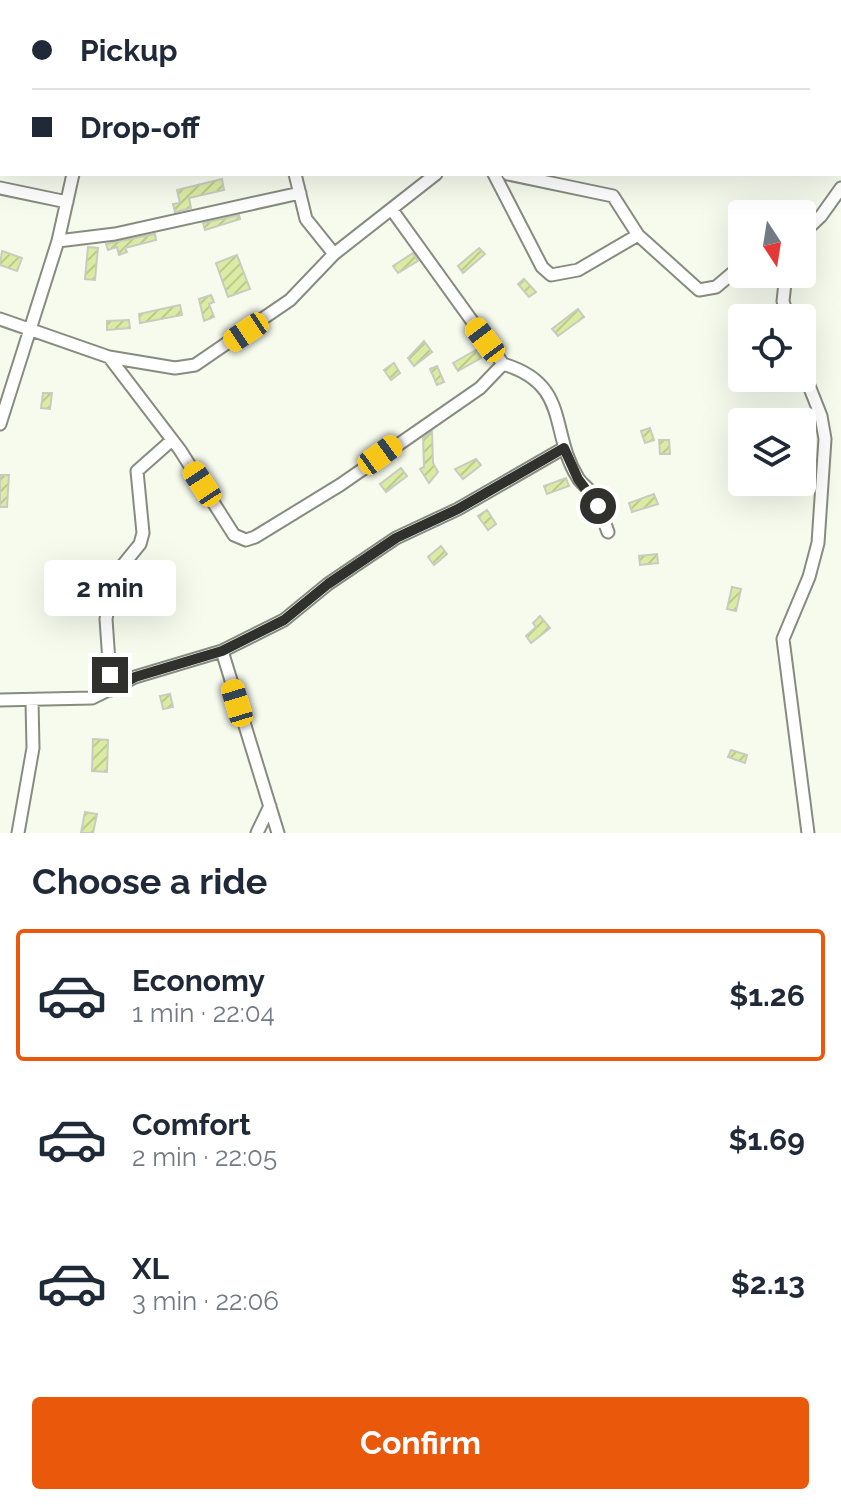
<!DOCTYPE html>
<meta charset="utf-8">
<style>
:root{--surface:#fff;--page:#f6f6f7;--text:#1f2937;--muted:#747a83;--line:#e0e1e3;--accent:#ea580c}
body{margin:0;font-family:Raleway,sans-serif;background:var(--page);color:var(--text);height:100vh;display:flex;flex-direction:column;font-size:30px;white-space:nowrap}
*{box-sizing:border-box;margin:0}
p{font-size:26px;color:var(--muted)}
.icon{flex:none;width:44px;height:44px;fill:none;stroke:currentColor;stroke-width:2;stroke-linecap:round;stroke-linejoin:round}
.map{position:relative;height:833px;overflow:hidden}
.drawer{display:flex;flex-direction:column;background:var(--surface);flex:1}
.drawer>*{flex:none}
.guide{position:absolute;left:0px;top:0px;width:842px;height:176px;box-shadow:0 8px 32px #0002;display:grid;align-content:center;height:176px;padding:0 32px;background:var(--surface)}
.needle{width:52px;rotate:168deg}
.buttons{position:absolute;left:728px;top:200px;display:grid;gap:16px}
.buttons a{display:grid;place-items:center;width:88px;height:88px;border-radius:8px;background:var(--surface);box-shadow:0 8px 32px #0002;font-size:40px}
.end{position:absolute;width:36px;height:36px;margin:-18px;border:10px solid #30312c;background:#fff;box-shadow:0 0 0 4px #fff}
.from{border-radius:50%}
.bubble{position:absolute;height:56px;border-radius:8px;background:var(--surface);box-shadow:0 8px 32px #0002;font-size:26px;font-weight:700;line-height:56px;text-align:center}
.car{position:absolute;width:24px;height:48px;margin:-24px -12px;border-radius:10px;box-shadow:0 0 6px 2px #0007;background:linear-gradient(#f5c518 24%,#345 0 40%,#f5c518 0 76%,#345 0 86%,#f5c518 0)}
.guide b{display:flex;align-items:center;gap:28px;height:76px;font-size:30px}
.guide b+b{border-top:2px solid var(--line)}
.guide i{width:20px;height:20px;background:var(--text)}
ul{padding:0;list-style:none}
li{display:flex;align-items:center;gap:24px;height:132px;margin:0 16px 12px;padding:0 16px;border:4px solid transparent;border-radius:8px}
li div{flex:1}
li b{display:block;font-size:30px}
li em{font-style:normal;font-weight:700}
li.active{border-color:var(--accent)}
li>.icon{width:72px;height:72px;stroke-width:1.5}
h2{padding:0 32px;font-size:36px;line-height:96px}
.cta{display:flex;gap:16px;margin-top:auto;padding:16px 32px}
.cta a{flex:1;height:92px;border-radius:8px;background:var(--accent);color:#fff;font-size:32px;font-weight:700;line-height:92px;text-align:center}
.map>svg:first-child{display:block}
.building{fill:url(#building-hatch);stroke:#c8ccbf;stroke-width:2}
.lines{fill:none;stroke-linecap:round;stroke-linejoin:round}
.minor-casing{stroke:#888b7f;stroke-width:15}
.minor{stroke:#fff;stroke-width:11}
.route{stroke:#30312c;stroke-width:10}
</style>
<div class="map">
<svg width="841" height="833" viewBox="0 0 841 833">
<defs>
<pattern id="building-hatch" width="6" height="6" patternUnits="userSpaceOnUse" patternTransform="scale(2)"><rect width="6" height="6" fill="#dbeca2"/><path d="M-1 1l2-2M0 6l6-6M5 7l2-2" fill="none" stroke="#bccb8c"/></pattern>
</defs>
<rect width="100%" height="100%" fill="#f7fbee"/>
<path class="building" d="M222,179L224,190L189,198L191,208L175,212L173,204L180,203L177,190Z
M239,215L240,219L205,230L203,223Z
M155,234L156,240L125,248L127,252L119,255L117,247L108,250L106,244Z
M88,247L98,248L95,280L85,279Z
M479,248L485,254L463,273L458,266Z
M2,251L22,258L17,271L0,265Z
M413,253L418,261L398,273L393,266Z
M237,255L250,289L228,297L216,263Z
M524,279L536,292L529,297L518,284Z
M211,295L214,302L209,304L214,317L204,321L199,299Z
M180,305L182,315L140,323L139,314Z
M578,309L584,317L558,336L552,329Z
M129,320L130,328L107,330V321Z
M424,341L432,352L414,366L408,358Z
M476,350L481,358L458,371L453,363Z
M394,363L400,373L391,380L384,370Z
M437,366L444,382L437,385L430,369Z
M43,393H52L50,409L41,408Z
M650,428L654,440L645,443L641,431Z
M432,431L433,463L438,472L429,483L420,469L424,467L423,438Z
M659,440H669L670,454H660Z
M476,459L481,465L463,479L455,469Z
M401,468L407,476L386,492L380,484Z
M0,475H9L7,507H0Z
M566,478L569,486L547,494L544,486Z
M654,494L658,504L632,512L629,503Z
M487,510L496,524L488,530L478,516Z
M441,546L447,554L434,565L428,557Z
M657,554L658,563L640,565L639,556Z
M732,587L741,589L736,611L727,609Z
M540,616L550,628L531,643L526,636L536,627L533,623Z
M170,694L173,707L163,709L160,696Z
M93,739L108,740L107,772L92,771Z
M731,750L747,755L745,763L728,757Z
M85,812L97,814L93,833H81Z"/>
<g class="lines">
<g class="minor-casing">
<path id="minor" d="M38,0L44,2
M260,0V2
M698,0L699,2
M119,2V0
M383,2H399
M840,92H841
M840,115L841,116
M295,174L306,219L334,254
M494,174L542,267L551,275L578,270L638,235
M508,174L613,196L638,235L699,290L716,287L742,265
M0,188L67,202
M392,210L503,364
M802,234L821,216L841,188
M58,241L115,234L300,193
M786,274L783,301L788,318
M0,319L109,357L175,368L195,365L290,300L334,254L436,174
M109,357L180,450L234,535L246,540L255,537L340,485L480,388L503,364C571,384 549,432 578,478C581,483 587,487 591,492C599,503 603,519 608,532
M802,368L821,416L825,439L818,543L809,577L783,639L808,833
M0,424L58,241L73,174
M222,651L278,833
M111,690L106,619L114,576L140,544L143,533L137,471L172,440
M0,700L92,698L135,677L222,651L284,620L328,584L396,538L458,509L564,448
M18,833L33,748L32,701
M257,833L270,806"/>
</g>
<use href="#minor" class="minor"/>
</g>
<g class="lines">
<path class="route" d="M110,675L111,690L135,677L222,651L284,620L328,584L396,538L458,509L564,448L578,479L598,506"/>
</g>
</svg>
<div class="buttons">
<a><svg class="needle" viewBox="-14 -14 28 28"><path d="M0-13l5 13h-10z" fill="#e53935"/><path d="M0 13l5-13h-10z" fill="#747a83"/></svg></a>
<a><svg class="icon" aria-label="locate" viewBox="0 0 24 24"><circle cx="12" cy="12" r="6"/><path d="M12 2v4M12 18v4M2 12h4M18 12h4"/></svg></a>
<a><svg class="icon" aria-label="layers" viewBox="0 0 24 24"><path d="M12 4l9 5-9 5-9-5zM3 14l9 5 9-5"/></svg></a>
</div>
<i class="end from" style="left:598px;top:506px"></i>
<i class="end" style="left:110px;top:675px"></i>
<div class="bubble" style="left:44px;top:560px;width:132px">2 min</div>
<i class="car" style="left:246px;top:332px;rotate:236deg"></i>
<i class="car" style="left:485px;top:340px;rotate:323deg"></i>
<i class="car" style="left:380px;top:455px;rotate:54deg"></i>
<i class="car" style="left:202px;top:484px;rotate:327deg"></i>
<i class="car" style="left:237px;top:703px;rotate:343deg"></i>
<div class="guide">
<b><i class="from"></i>Pickup</b>
<b><i></i>Drop-off</b>
</div>
</div>
<section class="drawer">
<h2>Choose a ride</h2>
<ul>
<li class="active"><svg class="icon" aria-label="car" viewBox="0 0 24 24"><path d="M5 17H2v-5l4-1 3-4h7l3 4 3 1v5h-3M9 17h6M6 11h13"/><circle cx="7" cy="17" r="2"/><circle cx="17" cy="17" r="2"/></svg><div><b>Economy</b><p>1 min · 22:04</p></div><em>$1.26</em></li>
<li><svg class="icon" aria-label="car" viewBox="0 0 24 24"><path d="M5 17H2v-5l4-1 3-4h7l3 4 3 1v5h-3M9 17h6M6 11h13"/><circle cx="7" cy="17" r="2"/><circle cx="17" cy="17" r="2"/></svg><div><b>Comfort</b><p>2 min · 22:05</p></div><em>$1.69</em></li>
<li><svg class="icon" aria-label="car" viewBox="0 0 24 24"><path d="M5 17H2v-5l4-1 3-4h7l3 4 3 1v5h-3M9 17h6M6 11h13"/><circle cx="7" cy="17" r="2"/><circle cx="17" cy="17" r="2"/></svg><div><b>XL</b><p>3 min · 22:06</p></div><em>$2.13</em></li>
</ul>
<div class="cta"><a>Confirm</a></div>
</section>
